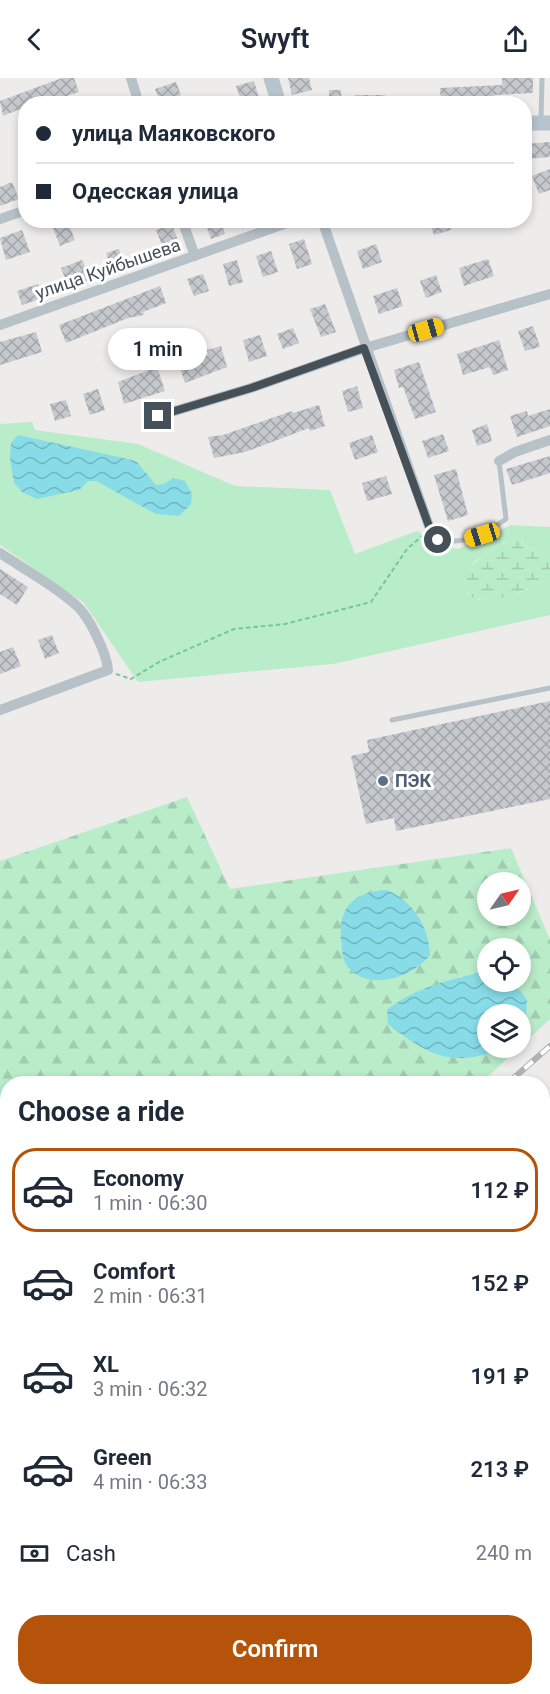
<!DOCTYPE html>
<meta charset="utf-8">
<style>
:root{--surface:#fff;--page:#f2f2f3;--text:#1f2937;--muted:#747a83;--line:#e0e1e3;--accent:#b45309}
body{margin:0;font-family:Roboto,sans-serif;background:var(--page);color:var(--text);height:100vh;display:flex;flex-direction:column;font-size:22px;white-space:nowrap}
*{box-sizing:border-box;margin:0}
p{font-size:20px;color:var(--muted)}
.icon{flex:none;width:33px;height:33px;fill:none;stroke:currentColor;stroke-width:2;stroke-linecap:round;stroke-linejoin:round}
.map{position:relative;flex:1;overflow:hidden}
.side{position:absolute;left:0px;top:998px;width:550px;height:620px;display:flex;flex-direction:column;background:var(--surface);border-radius:24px 24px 0 0;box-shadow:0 3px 9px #0003}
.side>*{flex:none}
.banner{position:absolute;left:18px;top:18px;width:514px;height:132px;border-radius:24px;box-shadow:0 3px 9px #0003;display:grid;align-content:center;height:132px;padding:0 18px;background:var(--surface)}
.needle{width:39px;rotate:56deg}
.buttons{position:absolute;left:477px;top:794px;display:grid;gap:12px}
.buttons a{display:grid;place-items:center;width:54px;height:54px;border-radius:50%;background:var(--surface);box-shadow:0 3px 9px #0003;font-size:30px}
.end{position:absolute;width:27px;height:27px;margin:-14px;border:8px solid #455058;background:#fff;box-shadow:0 0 0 3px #fff}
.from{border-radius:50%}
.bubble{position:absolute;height:42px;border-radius:21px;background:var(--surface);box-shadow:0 3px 9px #0003;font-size:20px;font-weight:600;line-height:42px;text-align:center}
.car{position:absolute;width:18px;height:36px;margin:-18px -9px;border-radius:8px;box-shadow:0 0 4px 2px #0007;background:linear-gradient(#f5c518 24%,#345 0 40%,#f5c518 0 76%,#345 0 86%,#f5c518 0)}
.banner b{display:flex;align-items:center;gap:21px;height:57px;font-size:22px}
.banner b+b{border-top:2px solid var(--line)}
.banner i{width:15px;height:15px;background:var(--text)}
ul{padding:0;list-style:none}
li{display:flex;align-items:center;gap:18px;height:84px;margin:0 12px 9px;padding:0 6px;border:3px solid transparent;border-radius:24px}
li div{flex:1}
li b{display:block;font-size:22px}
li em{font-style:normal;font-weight:600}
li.current{border-color:var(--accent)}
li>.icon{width:54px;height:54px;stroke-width:1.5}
h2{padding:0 18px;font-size:27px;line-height:72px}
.pay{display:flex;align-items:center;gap:15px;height:66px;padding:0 18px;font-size:22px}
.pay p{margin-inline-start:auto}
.cta{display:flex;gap:12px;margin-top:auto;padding:12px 18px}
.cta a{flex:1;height:69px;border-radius:24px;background:var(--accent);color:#fff;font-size:24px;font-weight:600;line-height:69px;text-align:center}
header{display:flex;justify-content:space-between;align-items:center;height:78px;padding:0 18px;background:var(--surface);font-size:27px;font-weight:600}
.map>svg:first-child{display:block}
.green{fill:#b9ecc9}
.forest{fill:url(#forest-firs);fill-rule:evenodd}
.wetland{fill:url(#wetland-marsh)}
.water{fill:url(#water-waves)}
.building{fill:url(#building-cross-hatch)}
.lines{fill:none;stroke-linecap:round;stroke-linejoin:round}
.path{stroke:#73c897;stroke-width:2;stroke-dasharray:4.5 3;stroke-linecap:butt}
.service{stroke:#b7c1c8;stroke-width:5}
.minor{stroke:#b7c1c8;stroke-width:10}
.tertiary{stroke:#b7c1c8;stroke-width:14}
.secondary{stroke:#b7c4cd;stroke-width:15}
.rail-casing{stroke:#aeb1b6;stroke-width:6}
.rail{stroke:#fff;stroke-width:4;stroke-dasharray:11;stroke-linecap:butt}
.route{stroke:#455058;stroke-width:8}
.service-dot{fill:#5c6f8a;stroke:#fff;stroke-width:2}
.labels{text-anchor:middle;stroke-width:6;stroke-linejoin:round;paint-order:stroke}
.street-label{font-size:18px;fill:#455058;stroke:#fff}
.service-label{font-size:18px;font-weight:bold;fill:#4e5e75;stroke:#fff;text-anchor:start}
</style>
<header><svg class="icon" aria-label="back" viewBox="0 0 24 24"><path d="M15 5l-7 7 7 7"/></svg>Swyft<svg class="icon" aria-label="share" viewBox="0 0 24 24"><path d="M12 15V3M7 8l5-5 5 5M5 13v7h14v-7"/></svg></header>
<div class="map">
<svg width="550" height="1616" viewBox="0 0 550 1616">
<defs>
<pattern id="forest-firs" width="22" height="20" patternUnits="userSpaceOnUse" patternTransform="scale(1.5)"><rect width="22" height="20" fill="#b9ecc9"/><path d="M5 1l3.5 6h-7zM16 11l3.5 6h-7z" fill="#a0ccaf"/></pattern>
<pattern id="wetland-marsh" width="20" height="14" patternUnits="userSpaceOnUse" patternTransform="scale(1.5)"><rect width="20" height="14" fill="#b9ecc9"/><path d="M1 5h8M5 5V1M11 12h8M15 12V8" fill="none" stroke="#a0ccaf"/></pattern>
<pattern id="water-waves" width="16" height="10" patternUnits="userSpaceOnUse" patternTransform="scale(1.5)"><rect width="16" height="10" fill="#88dce8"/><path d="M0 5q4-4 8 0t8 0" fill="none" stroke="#71b5bf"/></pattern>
<pattern id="building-cross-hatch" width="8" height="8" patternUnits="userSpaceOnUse" patternTransform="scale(1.5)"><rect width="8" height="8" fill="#c5c9ce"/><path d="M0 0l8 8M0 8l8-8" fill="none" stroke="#a2a6aa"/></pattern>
</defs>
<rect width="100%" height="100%" fill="#eeebeb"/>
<path class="green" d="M32,344L35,352L138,366L235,408L330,412L355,476L417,453L439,467L458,471L511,447L550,449V470L531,472L522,464L510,461L475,483L465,501L468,515L479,522L521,514L550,501V537L333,586L138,604L84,525L0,467V346Z"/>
<path class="forest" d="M187,719L230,811L511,770L550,862V941L521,968L520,936H488V969H520L481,1005H8V1455L0,1463V783ZM488,804H520V837H488ZM488,870H520V903H488Z"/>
<path class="wetland" d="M510,461H517L531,472L550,470V501C527,511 499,526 473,520C447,492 492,474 510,461Z"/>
<path class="water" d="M18,357L132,382L137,384L156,407L164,406L173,400L185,403L192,416L191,426L179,438L156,436L96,403H88L79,412L37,421L22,414L14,405L10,380L11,365Z
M387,812C414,824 429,849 430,877C413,899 369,915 347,888C342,881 342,870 341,861C338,829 355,813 387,812Z
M487,893L488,903C509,903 515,904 527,922L526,936L521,945L520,936H488V969H502L499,972C450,990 427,976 388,946L387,932C415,909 453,901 487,893Z"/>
<path class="building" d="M62,0H74L79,14L42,26H23L25,29L3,38L0,23Z
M288,0H309L312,12L292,17Z
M502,0H533V15L494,17V26H441L440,10L502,7Z
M254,3L259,20L242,25L236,8Z
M176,4L181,17L160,24L155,11Z
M329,12H341L342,26H329Z
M355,17H385V26H356Z
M550,64V79L525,81V66Z
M550,91V112L539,116L532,98Z
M12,104L19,121L0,128V109Z
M50,142H67L75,162L60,168Z
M204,142H220L225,156L211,161Z
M429,142H448L451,152L434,157Z
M172,146L181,171L166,177L156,152Z
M22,152L30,174L6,182L0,160Z
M304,161L312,186L297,191L289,166Z
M376,166L382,184L363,191L357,173Z
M119,171L125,191L113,195L106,175Z
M271,173L278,194L263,199L256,178Z
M488,181L494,198L464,208L459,190Z
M82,182L91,202L69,210L61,190Z
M237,182L243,204L229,208L223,186Z
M203,196L209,213L194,218L187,201Z
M436,197L442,214L426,220L420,203Z
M38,206L43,220L22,227L17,213Z
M160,208L166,225L143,234L144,237L128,240L66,265L59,247Z
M397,210L403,228L379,236L373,218Z
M325,226L336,254L321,259L310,231Z
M533,248L540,269L525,273L518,253Z
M293,250L299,265L283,271L277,256Z
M36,254L42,274L0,287V264Z
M260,257L267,278L249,284L243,262Z
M499,262L508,292L493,297L490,289L463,297L457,276Z
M221,268L227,289L185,305L179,287L208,277L207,272Z
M419,284L436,334L415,341L403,309L399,310L394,292Z
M157,289L165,313L124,326L118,304Z
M357,308L363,330L348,334L342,313Z
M98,311L105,332L90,337L83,316Z
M66,322L71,338L55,343L50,326Z
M319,327L325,348L310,353L309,350L245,374L214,380L208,359L223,357L292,333L293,335Z
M550,331V348L517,359L510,338L527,333L528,338Z
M487,346L492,363L477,368L472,352Z
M443,356L449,373L428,380L422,363Z
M372,357L378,374L355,382L349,365Z
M550,378V395L512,407L506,391Z
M456,391L468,437L448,443L434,397Z
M386,398L392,416L367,423L362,405Z
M0,491L28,509L17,527L0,516Z
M52,557L59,575L45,581L38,562Z
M13,569L21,588L0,596V574Z
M550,623V721L396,753L394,740L366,746L351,678L369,674L367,662Z"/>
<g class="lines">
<path class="path" d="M116,596L131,601L159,584L234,551L285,546L371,524L407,471L422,458"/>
<path class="service" d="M541,43L542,0
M430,451L438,462C466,467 484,456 506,441L499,383
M392,642L550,610"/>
<path class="minor" d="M131,0L139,26
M0,141L26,132
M182,142L195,178
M322,142L430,451
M0,247L295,142
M158,338L251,310L365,270L550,216
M499,383L515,374L550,362
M0,475C25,492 54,507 76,527C89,538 107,576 108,592L0,632"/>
<path class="tertiary" d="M543,1576L550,1568
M507,1616L513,1610"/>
<path class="secondary" d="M271,0L279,26
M525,45H550"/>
<g class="rail-casing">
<path id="rail" d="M508,1005L550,968
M0,1516L8,1508"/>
</g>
<use href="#rail" class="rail"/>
</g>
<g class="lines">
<path class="route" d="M158,338L251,310L364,270L430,451L438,462"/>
</g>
<circle class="service-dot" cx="383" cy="703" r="6"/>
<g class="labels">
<g class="street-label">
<text transform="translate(108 191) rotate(-19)" y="6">улица Куйбышева</text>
</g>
<g class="service-label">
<text x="395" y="709">ПЭК</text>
</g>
</g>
</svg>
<div class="buttons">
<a><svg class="needle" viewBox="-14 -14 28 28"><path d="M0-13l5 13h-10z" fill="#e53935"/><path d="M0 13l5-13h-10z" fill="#747a83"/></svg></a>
<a><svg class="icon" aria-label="locate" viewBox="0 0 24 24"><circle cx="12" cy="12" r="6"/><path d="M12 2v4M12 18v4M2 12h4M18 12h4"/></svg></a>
<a><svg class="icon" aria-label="layers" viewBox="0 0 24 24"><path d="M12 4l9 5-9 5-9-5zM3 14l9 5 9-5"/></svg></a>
</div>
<i class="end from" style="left:438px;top:462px"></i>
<i class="end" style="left:158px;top:338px"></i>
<div class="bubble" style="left:108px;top:250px;width:99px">1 min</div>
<i class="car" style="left:426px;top:252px;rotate:74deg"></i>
<i class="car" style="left:482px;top:457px;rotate:253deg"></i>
<div class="banner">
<b><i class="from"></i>улица Маяковского</b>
<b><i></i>Одесская улица</b>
</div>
<section class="side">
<h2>Choose a ride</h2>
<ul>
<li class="current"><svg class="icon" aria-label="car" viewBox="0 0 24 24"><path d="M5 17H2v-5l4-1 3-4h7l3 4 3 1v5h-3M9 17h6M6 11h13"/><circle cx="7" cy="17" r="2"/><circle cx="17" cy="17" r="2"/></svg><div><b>Economy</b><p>1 min · 06:30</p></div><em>112 ₽</em></li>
<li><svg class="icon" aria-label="car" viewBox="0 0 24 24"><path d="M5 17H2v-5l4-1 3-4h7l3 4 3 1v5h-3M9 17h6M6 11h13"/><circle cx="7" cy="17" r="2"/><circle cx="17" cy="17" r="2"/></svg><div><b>Comfort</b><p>2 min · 06:31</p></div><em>152 ₽</em></li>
<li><svg class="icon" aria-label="car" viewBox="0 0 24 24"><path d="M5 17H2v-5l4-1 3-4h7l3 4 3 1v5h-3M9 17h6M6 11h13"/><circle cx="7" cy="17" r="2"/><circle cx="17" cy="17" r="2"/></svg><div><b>XL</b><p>3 min · 06:32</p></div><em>191 ₽</em></li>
<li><svg class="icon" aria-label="car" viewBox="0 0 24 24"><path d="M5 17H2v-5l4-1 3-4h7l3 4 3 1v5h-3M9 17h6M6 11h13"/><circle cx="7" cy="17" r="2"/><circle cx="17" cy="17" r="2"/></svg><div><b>Green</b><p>4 min · 06:33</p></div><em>213 ₽</em></li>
</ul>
<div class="pay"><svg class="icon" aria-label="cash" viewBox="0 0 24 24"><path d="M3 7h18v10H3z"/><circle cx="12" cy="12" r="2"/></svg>Cash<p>240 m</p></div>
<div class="cta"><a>Confirm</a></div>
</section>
</div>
